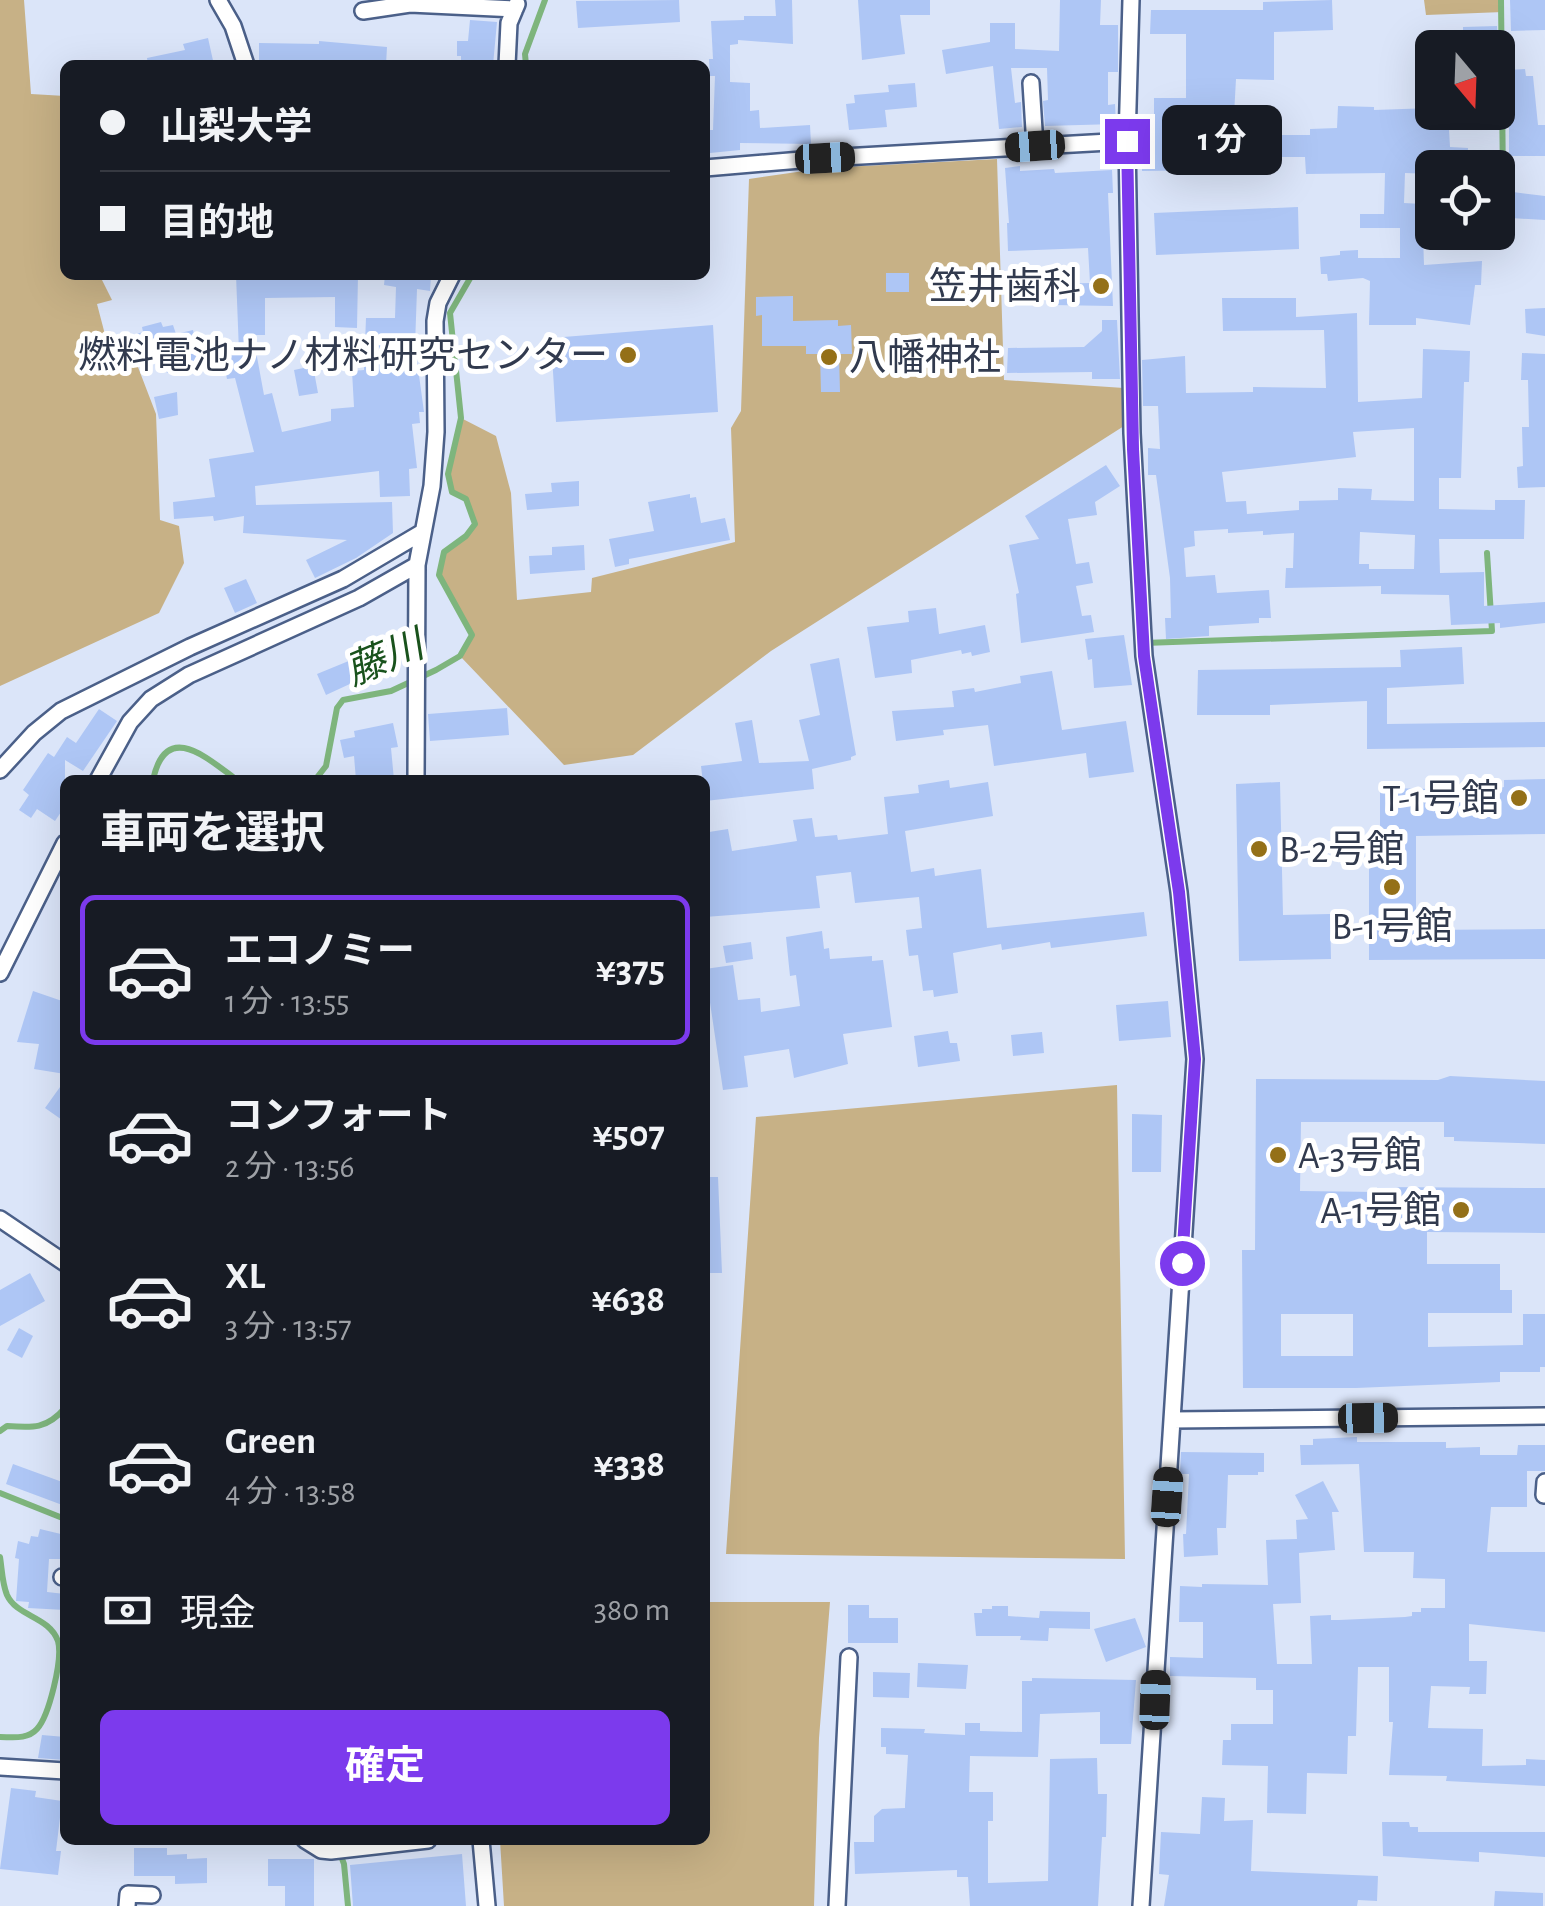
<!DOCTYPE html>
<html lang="ja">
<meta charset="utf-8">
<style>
:root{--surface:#171b24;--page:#242831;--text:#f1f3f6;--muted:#9ea1a6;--line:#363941;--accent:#7c3aed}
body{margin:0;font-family:"Alegreya Sans","Noto Sans JP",sans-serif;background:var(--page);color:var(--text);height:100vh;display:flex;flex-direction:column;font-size:38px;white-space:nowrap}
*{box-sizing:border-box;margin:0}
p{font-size:32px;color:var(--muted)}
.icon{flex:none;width:55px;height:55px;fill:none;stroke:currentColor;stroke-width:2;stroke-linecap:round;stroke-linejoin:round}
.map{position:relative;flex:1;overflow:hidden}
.drawer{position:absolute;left:60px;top:775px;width:650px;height:1070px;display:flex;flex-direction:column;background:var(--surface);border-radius:15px;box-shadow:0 10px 40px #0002}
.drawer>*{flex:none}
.guide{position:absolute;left:60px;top:60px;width:650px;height:220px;border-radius:15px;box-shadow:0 10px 40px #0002;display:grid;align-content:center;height:220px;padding:0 40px;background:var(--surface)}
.needle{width:65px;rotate:161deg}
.fabs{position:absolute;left:1415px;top:30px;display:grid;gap:20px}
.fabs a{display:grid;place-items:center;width:100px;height:100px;border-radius:15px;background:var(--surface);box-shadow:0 10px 40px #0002;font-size:50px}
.end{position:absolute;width:45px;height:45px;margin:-22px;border:12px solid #7c3aed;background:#fff;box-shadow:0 0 0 5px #fff}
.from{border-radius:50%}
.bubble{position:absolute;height:70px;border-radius:15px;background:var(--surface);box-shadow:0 10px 40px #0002;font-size:32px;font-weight:700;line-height:70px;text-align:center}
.car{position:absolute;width:30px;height:60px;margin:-30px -15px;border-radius:12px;box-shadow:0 0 8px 2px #0007;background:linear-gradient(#222 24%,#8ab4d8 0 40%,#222 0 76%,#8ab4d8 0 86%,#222 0)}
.guide b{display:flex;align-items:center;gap:35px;height:95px;font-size:38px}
.guide b+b{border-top:2px solid var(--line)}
.guide i{width:25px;height:25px;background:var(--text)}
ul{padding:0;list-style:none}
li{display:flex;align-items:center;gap:30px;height:150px;margin:0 20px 15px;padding:0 20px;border:5px solid transparent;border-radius:15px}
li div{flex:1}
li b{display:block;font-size:38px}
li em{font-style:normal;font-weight:700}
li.selected{border-color:var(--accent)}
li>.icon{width:90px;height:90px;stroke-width:1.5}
h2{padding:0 40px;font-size:45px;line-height:120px}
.pay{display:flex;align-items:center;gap:25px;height:110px;padding:0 40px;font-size:38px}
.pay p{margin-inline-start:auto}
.primary-button{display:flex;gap:20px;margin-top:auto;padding:20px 40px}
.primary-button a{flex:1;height:115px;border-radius:15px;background:var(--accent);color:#fff;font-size:40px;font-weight:700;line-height:115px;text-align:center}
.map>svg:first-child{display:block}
.green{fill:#c7b186}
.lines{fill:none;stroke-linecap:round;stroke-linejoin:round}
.stream{stroke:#7eb57d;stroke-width:6}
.building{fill:#aec6f5;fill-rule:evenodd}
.minor-casing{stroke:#4b6089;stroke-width:20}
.minor{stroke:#fff;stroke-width:15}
.route{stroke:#7c3aed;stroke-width:12}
.poi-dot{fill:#947018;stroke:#fff;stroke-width:4}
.labels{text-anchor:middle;stroke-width:10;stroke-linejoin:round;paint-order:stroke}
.poi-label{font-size:38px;fill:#313a4e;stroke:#fff;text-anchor:end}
.water-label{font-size:40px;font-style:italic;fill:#19521c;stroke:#fff}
</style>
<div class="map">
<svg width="1545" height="1906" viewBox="0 0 1545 1906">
<rect width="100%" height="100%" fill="#dbe5f9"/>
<path class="green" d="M0,0H24L31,94L65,96V275H70L71,279L100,276L112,300L97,304L108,346L128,341L156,414L160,520L179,526L184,563L159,613L0,686Z
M1424,0H1503V12L1426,15Z
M997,159L1004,380L1124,388V426L771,651L633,755L564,765L460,656L472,634L439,575L444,552L466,536L475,524L466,499L452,492L448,474L461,418L496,436L511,493L517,600L591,592L592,578L735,542L731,428L741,411L749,179L825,168Z
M1117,1085L1125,1559L726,1554L756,1117Z
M705,1602H830L819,1738L814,1906H504L500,1840H705Z"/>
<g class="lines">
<path class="stream" d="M1501,0L1503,183
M526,65L525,54L545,0
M1144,643L1492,631L1487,553
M153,780C166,719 208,759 237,780
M315,780L326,766L337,708L343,700L391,691L436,670L460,656L472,635L439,575L444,552L466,536L475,524L466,499L452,492L448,474L461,418L450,313L472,275
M0,1431L7,1426C33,1428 47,1429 65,1408
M0,1493L65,1519
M0,1557C2,1569 2,1583 7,1595C17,1617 49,1616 58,1641C63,1659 49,1716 37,1729C27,1740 12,1737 0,1737
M335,1840L344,1864L348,1906"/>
</g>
<path class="building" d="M679,0L680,22L578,28L576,1Z
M775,0H792L793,44L738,40V44L730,45V82L750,83V111L759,110L760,128L810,125L811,144L740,143V150L710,153L708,130H713L715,76H710L709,59H713L711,21L744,20V16H776Z
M858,0H930V15H900L905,54L862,60Z
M1060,0H1101L1100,25H1118V72H1108V105L1115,104L1116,124L1045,126L1043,101L1048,100L1047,68H1011L1015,103L1021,102L1022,127L999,129L993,66L946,74L942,50L990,42V23H1015V49L1059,51Z
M1332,0L1333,30L1274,32V80L1236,79L1234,115H1211L1212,170L1142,171V139H1154V98H1186V34H1150L1151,10H1263V2Z
M1510,0H1545V30L1511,31Z
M470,20L497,22L493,65H461V56H457V41H468Z
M1497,26L1498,46L1463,47V27Z
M208,38L214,65H148L147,58L185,50L183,44Z
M319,41L387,47L386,65H259V43L319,44Z
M1525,69L1526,76H1533L1538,125H1545V156H1509V118H1512L1508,70Z
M915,83L917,107L885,110L887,127L849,130L846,104L855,103L854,95L889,92L888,85Z
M1338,106L1374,107V110L1432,108V112H1448L1450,147L1468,148L1467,168H1432V174L1405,173L1404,203L1422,204L1424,265L1482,261L1481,285H1475L1470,325L1416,318V325H1369L1370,281L1363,278L1328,281L1327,274H1321L1320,257L1340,255V251L1358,250V258H1400V228H1360V214H1384L1385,173L1306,174L1305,157H1275L1276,135H1310V129L1337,128Z
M1020,166V171L1054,169L1055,173L1112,170L1113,193H1108L1113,306L1053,305V284L1090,283L1088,248L1008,251L1007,223H1009L1005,168Z
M1513,192L1545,196V220L1511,218Z
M1298,207L1299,249L1156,255L1154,213Z
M886,273H909V292H886Z
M236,275H259V278L358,275L357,328L335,327V297L265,298V335H253L264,395L272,393L282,432L331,421V409L354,407L352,371L364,370L366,318H395L396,287L384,285L385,275H431L430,291L417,289L415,346L424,412H419L420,423L412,424L417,468L409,469L410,496L380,497L379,471L255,486L256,505L392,502L393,533L356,558L315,578L306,560L347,540L243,533L244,516L214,521L213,516L174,519L173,502L215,497L209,459L254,452L235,378L227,379L222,355L239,352Z
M793,296V321L838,320V326L851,325L852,354H839L840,392H821L820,354H806V346H762V315L756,316V297Z
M1222,298H1296V317L1357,313L1358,402L1422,398L1423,349L1470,351L1469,382H1464L1461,478H1439V509L1495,510V500H1525L1524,539H1439L1440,573L1484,572V606L1545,602V623L1500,628V623L1451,625L1449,595L1381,594V586L1285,588L1286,568H1293L1294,533L1263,535V531L1228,533V529L1194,531L1195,546L1184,548L1186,577L1215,575L1217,593L1269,590L1271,618H1259V623L1209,626V636L1166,639L1165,618H1171L1170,578L1156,475H1148V448L1160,449L1158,406H1143L1142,360L1185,356L1186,393L1253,392V387L1326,388L1324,330L1223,331ZM1414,428V501L1371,500L1372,489L1338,488V500L1299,501V510L1247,514L1246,501L1226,502L1222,472L1356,457L1353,432ZM1360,532L1415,535L1414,569H1369V564H1359Z
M1545,308V336L1526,333L1525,309Z
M1102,320H1117L1120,379H1092V372L1007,373L1008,348L1084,347L1102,331Z
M161,322L163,327L173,325L176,334L193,330L202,370L167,373L162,354L140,360L133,335L143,332L142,327Z
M713,325L718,412L556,422L551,338Z
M1522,353L1545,354V487L1518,488L1517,467L1523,466L1522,427H1529L1528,380H1521Z
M313,366L318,393L299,396L294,370Z
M177,392L178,415L159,419L154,397Z
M1106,465L1120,486L1095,502L1097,515L1068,519L1076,564L1089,562L1093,583L1076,586L1082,616L1091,615L1094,632L1021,643L1016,594L1019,593L1009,545L1039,539L1025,516Z
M579,481V506L527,510L525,494L552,492L551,483Z
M690,494V498L696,497L701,523L725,518L730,540L629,559V564L615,567L609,539L654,531L648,502Z
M584,545L585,570L530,574L529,556L552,555V547Z
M246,579L257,603L235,613L224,588Z
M936,608L939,634L985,625L990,652L972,656L971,652L962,654L961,650L911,660L912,673L875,678L867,627L909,622L908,611Z
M1124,635L1132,685L1094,688L1092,659L1088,660L1085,639Z
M1462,647L1464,684L1387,688V724L1545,722V747L1367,749V701L1270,705V715H1197L1198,670L1401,667L1400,650Z
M373,651L380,669L350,679L352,683L326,695L317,674Z
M839,658L856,755L851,757V760L812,769L814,789L705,801L701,766L742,761L735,723L752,720L759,763L809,761L799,720L820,715L810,664Z
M1052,671L1062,730L1126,721L1134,772L1089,778L1086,753L994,766L988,725L943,730L944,735L896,741L892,711L954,707L952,691L974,688L975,692L1021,683L1020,676Z
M507,708L509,735L430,741L428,714Z
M99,709L117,721L83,771L65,760V806L55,821L37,809L31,818L19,810L29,795L23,790L48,753L54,757L67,737L76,743Z
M393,723L398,747L391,748L394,780H356L354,756L344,758L340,740L355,737L354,731Z
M1545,779V834L1416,836V930L1545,929V959L1369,960V845H1380V788L1493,790L1504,787V780Z
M949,780L950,788L988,782L993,816L905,831L911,872L934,868L935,876L981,869L987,928L1144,912L1147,936L1051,948L1050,942L1002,950L1001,944L953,953L958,993L934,997L933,990L923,991L918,955L909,956L906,930L922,928L919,897L855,903L851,872L816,876L820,908L705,917V835L709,832L728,829L732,851L797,841L793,820L812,818L815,837L837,835L838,840L888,834L884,797L919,793L918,785Z
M1280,782L1283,915L1330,914L1331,959L1239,961L1236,784Z
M822,931L824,949L829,948L830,959L872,956V961L883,960L892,1027L843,1034L848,1064L794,1078L789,1049L744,1056L748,1087L723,1090L705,969L733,965L738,1000L760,998L761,1012L800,1006L796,975L790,976L786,937Z
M751,942L753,959L726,963L723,946Z
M33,991L65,1002V1074L34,1069L39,1044L17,1042Z
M1168,1001L1171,1037L1119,1041L1116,1005Z
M948,1031L950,1043H957L960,1061L918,1067L914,1036Z
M1042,1032L1044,1053L1013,1056L1011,1035Z
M1450,1076L1545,1081V1144L1454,1141V1137H1444V1122H1301L1300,1191L1377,1192V1187L1545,1188V1233L1427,1232V1264H1500V1290H1512V1313H1428V1347L1523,1345V1314H1545V1367H1540V1372H1500V1382L1356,1388H1243L1242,1250H1255L1256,1079L1438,1080ZM1281,1314H1353V1356H1281Z
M65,1080V1122L45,1108Z
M1132,1114L1162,1115L1161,1172H1132Z
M705,1177H718L722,1273H708L705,1264Z
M30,1273L45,1301L0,1326V1290Z
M19,1328L33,1336L22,1358L7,1350Z
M1357,1437V1442H1446V1448L1480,1447V1455H1517L1518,1445H1545V1471H1527V1507H1491L1487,1552H1545V1632L1469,1624V1661H1487L1486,1694H1469L1470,1687L1431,1686L1428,1728L1483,1729L1482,1766L1526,1765V1759L1545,1760V1786L1446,1781L1447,1776L1389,1775L1393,1722H1389V1667H1358L1356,1736H1348L1347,1774L1307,1773L1306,1814L1267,1813L1268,1766L1222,1765L1223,1740H1231V1724H1273V1690H1256V1678L1170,1676V1657L1203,1658V1622H1179L1180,1586L1202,1587V1584L1268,1585L1266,1540L1297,1539L1296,1520L1308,1519L1295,1495L1323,1481L1339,1512H1332L1335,1550L1299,1553L1301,1603L1273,1604L1277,1664H1312L1310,1616L1331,1615V1620H1339L1405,1617L1412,1616V1612H1421V1608H1445V1579L1413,1578L1414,1552H1364L1359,1464L1301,1465L1300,1445H1313V1439Z
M1181,1452L1264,1453V1472H1258V1475H1228L1226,1528H1217L1218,1555L1184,1557L1183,1534H1186L1189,1474H1180Z
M13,1464L65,1483V1506L6,1484Z
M40,1529L65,1535V1559H49L47,1592L65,1594V1610L28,1608L29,1602L16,1601L19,1559L15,1558L18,1541L29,1544L31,1536L38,1537Z
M848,1605H869V1618H898V1643H848Z
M992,1606H1008V1616L1039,1618L1040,1611L1090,1612V1629L1049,1628L1048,1641L1020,1640L1021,1636H976L974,1613H982V1609H992Z
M1135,1618L1146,1647L1106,1662L1094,1629Z
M918,1663L968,1665L966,1689L917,1687Z
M873,1672L910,1673L909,1698L873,1697Z
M1032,1678L1136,1680L1131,1744H1100V1712L1040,1714L1038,1757L970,1756L969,1792H993V1821H988V1883L1048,1881L1050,1759L1097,1758L1098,1794H1107L1106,1837H1102L1098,1906H970L968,1877H957V1870L855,1874L854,1842H874V1816L882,1809L905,1808V1805L908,1755L886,1754V1747H881V1728L925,1729L924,1733L965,1735V1723H980V1731L1022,1732V1681H1032Z
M42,1735L65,1737V1760L38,1758Z
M11,1788L36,1791L35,1797L62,1801L56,1851H61L58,1875L0,1869Z
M1202,1797L1225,1798L1224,1821L1253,1820L1251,1871L1378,1876L1377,1901L1358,1900L1357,1906H1164L1169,1875L1159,1874L1161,1832L1200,1834Z
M1382,1822H1409L1410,1827H1418V1832H1545V1857L1479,1852V1862L1383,1856Z
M134,1848H167V1855L187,1854V1859L207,1858V1883L175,1884V1876H134Z
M462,1854L466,1906H353L350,1865Z
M268,1859H314V1906H285V1886H268Z
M1495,1891L1543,1893V1906H1494Z"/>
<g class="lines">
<g class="minor-casing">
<path id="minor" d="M218,0L233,26L246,65
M1131,0L1127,141L1132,433L1144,656L1179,892L1195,1059L1141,1906
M363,11L410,4L515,9
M507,65L509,23L517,4
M1031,83L1035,146
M705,168L825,158L1127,141
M0,770L34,733L61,711L190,647L343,579L421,533
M98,780L130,722L151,699L189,675L359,598L417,565
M416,780L417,565L432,486L436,432L435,321L438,303L452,275
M0,973L65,843
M0,1219L65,1263
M1172,1420L1545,1416
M1544,1495L1545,1482
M62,1577H65
M0,1767L65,1771
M305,1840L321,1850L331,1851L428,1840
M481,1840L487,1906
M127,1906L128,1894L152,1895
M837,1906L849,1657"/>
</g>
<use href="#minor" class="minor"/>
</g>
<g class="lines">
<path class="route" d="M1127,141L1133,449L1144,656L1179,892L1195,1059L1182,1263"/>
</g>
<g class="poi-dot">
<circle cx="1101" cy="286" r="10"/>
<circle cx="628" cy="355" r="10"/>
<circle cx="829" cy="357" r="10"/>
<circle cx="1519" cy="798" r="10"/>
<circle cx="1259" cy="849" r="10"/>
<circle cx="1392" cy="887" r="10"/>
<circle cx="1278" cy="1155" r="10"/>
<circle cx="1461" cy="1210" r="10"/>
</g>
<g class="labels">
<g class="poi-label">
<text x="1081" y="299">笠井歯科</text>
<text x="608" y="368">燃料電池ナノ材料研究センター</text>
<text x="849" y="370" text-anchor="start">八幡神社</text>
<text x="1499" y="811">T-1号館</text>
<text x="1279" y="862" text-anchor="start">B-2号館</text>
<text x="1392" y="939" text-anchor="middle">B-1号館</text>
<text x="1298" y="1168" text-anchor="start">A-3号館</text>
<text x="1441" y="1223">A-1号館</text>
</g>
<g class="water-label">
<text transform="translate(384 657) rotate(-23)" y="14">藤川</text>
</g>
</g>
</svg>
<div class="fabs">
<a><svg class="needle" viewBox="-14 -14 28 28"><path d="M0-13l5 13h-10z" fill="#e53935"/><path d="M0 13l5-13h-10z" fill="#9ea1a6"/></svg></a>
<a><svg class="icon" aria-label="locate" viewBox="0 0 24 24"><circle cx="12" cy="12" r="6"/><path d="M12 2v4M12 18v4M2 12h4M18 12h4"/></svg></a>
</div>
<i class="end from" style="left:1182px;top:1263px"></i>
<i class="end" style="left:1127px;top:141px"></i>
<div class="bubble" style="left:1162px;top:105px;width:120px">1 分</div>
<i class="car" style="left:1035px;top:146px;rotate:266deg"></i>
<i class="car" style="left:825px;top:158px;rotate:87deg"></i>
<i class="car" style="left:1368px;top:1418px;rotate:89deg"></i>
<i class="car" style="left:1167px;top:1497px;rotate:4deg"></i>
<i class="car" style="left:1155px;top:1700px;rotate:2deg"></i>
<div class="guide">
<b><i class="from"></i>山梨大学</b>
<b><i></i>目的地</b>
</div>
<section class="drawer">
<h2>車両を選択</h2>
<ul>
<li class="selected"><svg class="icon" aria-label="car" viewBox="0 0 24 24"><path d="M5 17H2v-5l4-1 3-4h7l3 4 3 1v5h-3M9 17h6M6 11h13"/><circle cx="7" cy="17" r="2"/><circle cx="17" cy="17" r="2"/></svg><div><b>エコノミー</b><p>1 分 · 13:55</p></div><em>¥375</em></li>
<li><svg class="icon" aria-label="car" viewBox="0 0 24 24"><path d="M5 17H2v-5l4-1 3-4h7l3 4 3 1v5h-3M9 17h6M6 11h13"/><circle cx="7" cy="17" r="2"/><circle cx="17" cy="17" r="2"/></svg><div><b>コンフォート</b><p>2 分 · 13:56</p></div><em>¥507</em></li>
<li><svg class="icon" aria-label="car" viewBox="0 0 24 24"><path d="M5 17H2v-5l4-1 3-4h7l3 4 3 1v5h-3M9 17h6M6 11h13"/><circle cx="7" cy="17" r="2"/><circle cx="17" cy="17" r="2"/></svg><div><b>XL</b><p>3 分 · 13:57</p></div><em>¥638</em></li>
<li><svg class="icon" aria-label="car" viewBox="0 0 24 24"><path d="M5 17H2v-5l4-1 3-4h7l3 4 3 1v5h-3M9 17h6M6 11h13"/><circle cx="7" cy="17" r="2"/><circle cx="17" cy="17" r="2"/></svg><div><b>Green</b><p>4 分 · 13:58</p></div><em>¥338</em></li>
</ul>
<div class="pay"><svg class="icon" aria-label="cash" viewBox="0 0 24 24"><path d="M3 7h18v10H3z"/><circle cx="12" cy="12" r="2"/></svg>現金<p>380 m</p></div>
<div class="primary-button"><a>確定</a></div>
</section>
</div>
